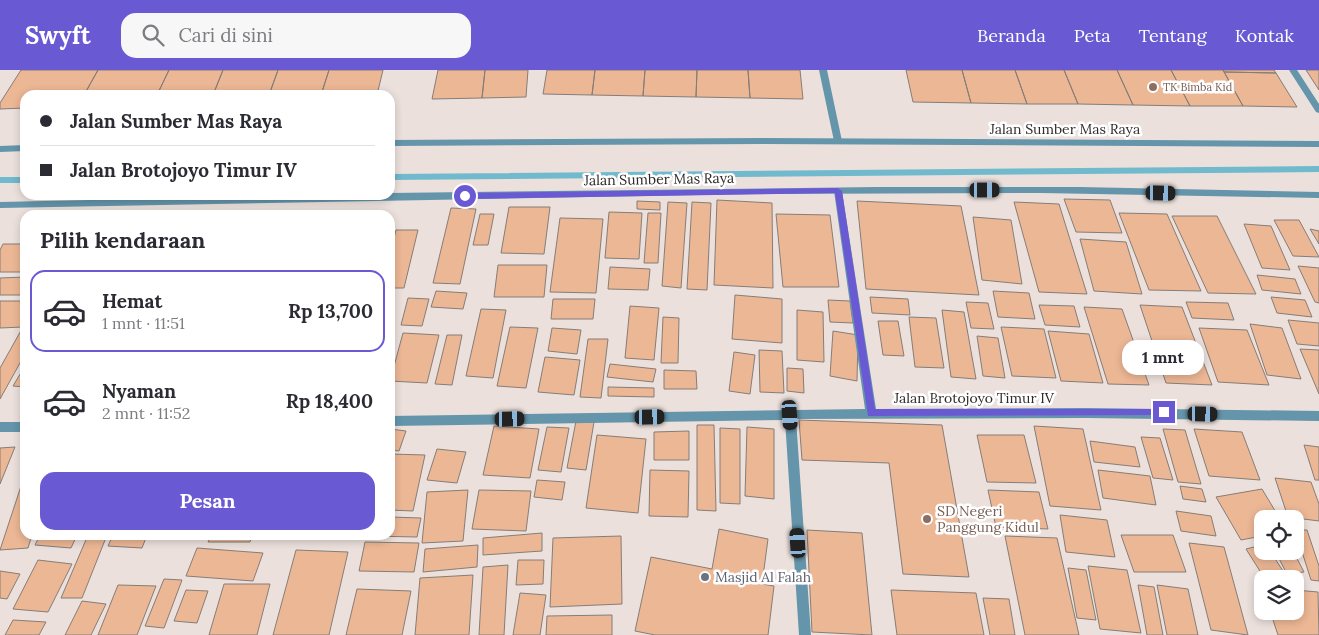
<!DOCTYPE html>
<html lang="id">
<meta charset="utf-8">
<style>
:root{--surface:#fff;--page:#f7f7f7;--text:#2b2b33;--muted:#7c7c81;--line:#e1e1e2;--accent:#6959d2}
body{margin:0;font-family:Lora,serif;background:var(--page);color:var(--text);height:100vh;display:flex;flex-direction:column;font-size:19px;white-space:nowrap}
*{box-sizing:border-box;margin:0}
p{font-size:16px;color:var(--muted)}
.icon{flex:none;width:28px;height:28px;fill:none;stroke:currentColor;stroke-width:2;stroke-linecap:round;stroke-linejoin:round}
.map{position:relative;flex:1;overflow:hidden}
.side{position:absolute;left:20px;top:140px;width:375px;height:330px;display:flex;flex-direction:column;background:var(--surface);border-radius:15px;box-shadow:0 2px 8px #0003}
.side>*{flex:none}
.hud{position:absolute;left:20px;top:20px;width:375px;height:110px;border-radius:15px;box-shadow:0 2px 8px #0003;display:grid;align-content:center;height:110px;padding:0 20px;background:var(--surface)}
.controls{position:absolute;left:1254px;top:440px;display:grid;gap:10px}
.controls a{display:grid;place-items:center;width:50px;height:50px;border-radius:10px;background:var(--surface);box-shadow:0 2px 8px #0003;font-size:25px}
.end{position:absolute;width:22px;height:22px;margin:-11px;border:6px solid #6959d2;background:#fff;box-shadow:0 0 0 2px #fff}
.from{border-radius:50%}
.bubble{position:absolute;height:35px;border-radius:15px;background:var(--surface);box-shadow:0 2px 8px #0003;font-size:16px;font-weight:700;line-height:35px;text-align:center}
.car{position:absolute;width:15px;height:30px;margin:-15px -8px;border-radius:6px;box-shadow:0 0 4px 1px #0007;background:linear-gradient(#222 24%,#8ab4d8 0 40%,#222 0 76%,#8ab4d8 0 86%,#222 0)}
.hud b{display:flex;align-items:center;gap:18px;height:48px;font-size:19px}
.hud b+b{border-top:1px solid var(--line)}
.hud i{width:12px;height:12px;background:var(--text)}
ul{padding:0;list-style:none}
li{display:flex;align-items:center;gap:15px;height:82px;margin:0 10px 8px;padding:0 10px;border:2px solid transparent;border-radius:15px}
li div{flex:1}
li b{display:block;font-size:19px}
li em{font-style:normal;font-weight:700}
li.current{border-color:var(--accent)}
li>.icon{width:45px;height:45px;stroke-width:1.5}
h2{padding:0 20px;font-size:22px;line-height:60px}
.primary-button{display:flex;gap:10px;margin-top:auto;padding:10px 20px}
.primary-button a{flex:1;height:58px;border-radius:15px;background:var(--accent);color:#fff;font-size:20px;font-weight:700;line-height:58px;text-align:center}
header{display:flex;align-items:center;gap:30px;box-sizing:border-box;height:70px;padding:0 25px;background:var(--accent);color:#fff}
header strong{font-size:24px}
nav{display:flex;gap:28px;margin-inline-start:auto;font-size:18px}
.search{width:350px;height:45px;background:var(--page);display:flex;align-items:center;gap:12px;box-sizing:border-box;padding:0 18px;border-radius:15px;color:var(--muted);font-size:19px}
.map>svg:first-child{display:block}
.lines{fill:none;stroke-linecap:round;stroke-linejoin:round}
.stream{fill:#71b9cd;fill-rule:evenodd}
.building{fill:#ecb795;stroke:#867d77}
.minor{fill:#6495ab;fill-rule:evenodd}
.tertiary{fill:#6495ab;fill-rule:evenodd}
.route{fill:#6959d2}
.education-dot{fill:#8d6e63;stroke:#fff;stroke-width:2}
.worship-dot{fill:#6b7280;stroke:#fff;stroke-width:2}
.labels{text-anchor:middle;stroke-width:5;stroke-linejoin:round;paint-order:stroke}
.far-education-label{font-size:11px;fill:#785e54;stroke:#fff;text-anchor:start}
.street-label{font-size:14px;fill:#2e2a28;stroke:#fff}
.education-label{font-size:14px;fill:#785e54;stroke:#fff;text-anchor:start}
.worship-label{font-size:14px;fill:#5b616d;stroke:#fff;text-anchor:start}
</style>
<header>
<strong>Swyft</strong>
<div class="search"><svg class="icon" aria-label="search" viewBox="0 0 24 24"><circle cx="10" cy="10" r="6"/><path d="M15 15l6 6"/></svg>Cari di sini</div>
<nav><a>Beranda</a><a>Peta</a><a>Tentang</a><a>Kontak</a></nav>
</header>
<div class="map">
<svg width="1319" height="565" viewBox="0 0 1319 565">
<rect width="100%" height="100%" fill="#ebe0dc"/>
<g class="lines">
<path class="stream" d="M1319,96V102L390,110V104Z
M0,107H25V113H0Z"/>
</g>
<path class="building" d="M21,0H98L84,25H25V38L0,39V33Z
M98,0H169L157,25H84Z
M169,0H223L213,25H157Z
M223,0H278L269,25H213Z
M278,0H329L321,25H269Z
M329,0H383L377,25H321Z
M438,0H485L482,28L432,29Z
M485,0H528L526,27L482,28Z
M547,0H595L592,25L543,24Z
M595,0H645L643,26L592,25Z
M645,0H697L696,27L643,26Z
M697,0H748L750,28L696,27Z
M748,0H800L803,29L750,28Z
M906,0H962L971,33L913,32Z
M962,0H1015L1027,34L971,33Z
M1015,0H1064L1078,34H1027Z
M1064,0H1117L1133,35L1078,34Z
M1117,0H1171L1190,36L1133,35Z
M1171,0H1223L1243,36H1190Z
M1223,0H1274L1276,3L1224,2Z
M1306,0H1319V20Z
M1224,2L1276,3L1297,37L1243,36Z
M1064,129L1110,130L1122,163L1076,162Z
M717,130L772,133L773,218L714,215Z
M637,131L660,132V140L637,139Z
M857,131L961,136L979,225L866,219Z
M668,132L687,133L681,218L662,216Z
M692,132L711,133L707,220L687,219Z
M1014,132L1059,134L1087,224L1039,222Z
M509,137H550L544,184L501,183Z
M451,138L476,139L460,214L433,213Z
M146,141L145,145H111L113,142Z
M609,142L642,143L639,189L605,188Z
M648,143H661L658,193H644Z
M1119,143L1167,144L1201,221L1149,220Z
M480,144H494L488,175H473Z
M776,144L830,145L839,217H783Z
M1172,146H1217L1256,224L1208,223Z
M973,147L1011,150L1022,214L982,210Z
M560,148L603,149L596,223L550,222Z
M1274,150H1299L1319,187L1293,186Z
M1244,154L1271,156L1290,200L1262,198Z
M1310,159L1319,161V174Z
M396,160H418L404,218H390V184Z
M1080,169L1126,172L1142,224L1094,221Z
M3,174H25V202H0V180Z
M498,195H547L544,227H494Z
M1298,196L1319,198V233L1315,232Z
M610,197L650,199L648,220L608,219Z
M1257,205L1295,209L1301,224L1262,220Z
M25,207V225H0V208Z
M436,221L467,223L463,239L431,237Z
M993,221L1029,223L1035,249L998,247Z
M735,225L782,229V273L732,269Z
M870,227L908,229L910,245L872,243Z
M1271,227L1305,230L1312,247L1277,243Z
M408,228L429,229L422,256L401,255Z
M553,229H595L593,249H551Z
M828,230L850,231L853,253L830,252Z
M0,231H25V284L0,329V298L23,257L0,258Z
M966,232L988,233L994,259L971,258Z
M1186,232L1228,233L1234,250L1192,248Z
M1039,235L1074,236L1080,257L1045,255Z
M1140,235L1182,237L1212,315L1166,313Z
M630,236L659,238L654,290L625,288Z
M1084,237L1122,239L1149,315L1108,314Z
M481,239L506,240L493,308L466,306Z
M797,240L823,242L824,292L797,290Z
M942,240L964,242L976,309L951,307Z
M663,247L679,248L678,293H661Z
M909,247L936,248L944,298L915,297Z
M1288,250L1319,253V276L1297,274Z
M878,251H898L904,286L883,285Z
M1250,254L1282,258L1301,309L1267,305Z
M510,257L538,258L526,318L497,316Z
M1001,257L1044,259L1056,308L1012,306Z
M552,258L581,260L577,284L548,281Z
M1199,258L1247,260L1269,315L1218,312Z
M833,261L858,265L857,311L830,306Z
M1048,261L1089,264L1103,313L1061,311Z
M403,263L439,265L427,313L390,311Z
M447,265H462L452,315L435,314Z
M977,266L998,268L1005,308L983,306Z
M588,269H608L601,328L580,327Z
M1300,279L1319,280V324Z
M759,280L782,281L784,323L760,322Z
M734,282L755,285L750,324L729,321Z
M545,287L580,290L574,325L538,322Z
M610,294L656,299L653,312L607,307Z
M25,296V317L13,316Z
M787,298L803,299L804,323L787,321Z
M664,300L696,301L697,319H664Z
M608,317L654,318V327L608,326Z
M799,350L942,355L969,507L903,504L889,393L802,390Z
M576,351L594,352L586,400L567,398Z
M697,355H714L716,441L697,440Z
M494,356L539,359L530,408L483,405Z
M1034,356L1083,359L1101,440L1050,436Z
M547,357L569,358L561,402L538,400Z
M747,357L774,359V429L745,426Z
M720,358L740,359V434L720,433Z
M390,359L406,361L399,381L390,380Z
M1163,359L1185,360L1201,414L1178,412Z
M1194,359L1242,362L1260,410L1209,406Z
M689,361V390H654V362Z
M597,365L646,369L638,443L586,438Z
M977,365H1024L1036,413L987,412Z
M1141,367L1160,368L1173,410L1153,408Z
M1090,371L1135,377L1140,397L1094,392Z
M1304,375L1319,377V410H1315Z
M15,377L0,414V378Z
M437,379L466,382L457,413L427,410Z
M390,384L425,385L413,441L390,440Z
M650,400L689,401L688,447L649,446Z
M1098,400L1150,406L1156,435L1103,428Z
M25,404V465H32L28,478L0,480Z
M1275,408L1311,412L1319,434V451L1288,447Z
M537,410L565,412L562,430L534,427Z
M1180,416L1202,419L1206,432L1183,429Z
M1262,419L1280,449H1262V466L1241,470L1216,427Z
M468,420L463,471L422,473L427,422Z
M479,420L531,421L526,461L472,459Z
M988,420L1039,422L1048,459L996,457Z
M1176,441L1211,446L1216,466L1181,461Z
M1060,445L1107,450L1115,487L1066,482Z
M390,447L421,448L417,467L369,466L390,465Z
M719,459L768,469L762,514L774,516L768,565H655L635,561L651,487L712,499Z
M807,460L862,463L872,565L812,562Z
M1295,460H1307L1319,496V511L1311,510Z
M542,463V481L483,485V468Z
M40,465H77L71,478L35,475Z
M88,465H107L82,528H61Z
M113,465H147L142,478L108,476Z
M179,465H205V467L178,469Z
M211,465H252L250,472H208Z
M1121,465H1173L1186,502H1134Z
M621,466L622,534L550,537L553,468Z
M1005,466L1057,468L1079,565H1025Z
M365,472L419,473L414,502L359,501Z
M1189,473L1224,477L1248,565L1211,560Z
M478,475L477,497L423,502L425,479Z
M1262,475V481H1270L1285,504L1265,509L1246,479Z
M197,478L263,483L253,511L186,506Z
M296,480L348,482L329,565H273Z
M1275,481H1293L1304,502L1287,504Z
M38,490L72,494L48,542L13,539Z
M518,490H544L543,514L516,515Z
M508,495L504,565H479L483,497Z
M1088,496L1127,500L1141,563L1100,559Z
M1068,498L1086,500L1096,550L1077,548Z
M0,501L20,504L7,529L0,528Z
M473,505L469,565H415L420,508Z
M164,509L182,510L164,558L145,556Z
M224,514H270L257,565H209Z
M118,515L156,516L137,565H98Z
M1138,515L1154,517L1163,565H1147Z
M1157,515L1188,519L1198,565H1167Z
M357,519L411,521L402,565H346Z
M186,520L208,521L197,553L174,551Z
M891,520L976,523L984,565H897Z
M1295,520L1318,522L1319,565H1278L1270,541H1295Z
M520,523L546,525L540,565H513Z
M983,528L1009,529L1015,565H990Z
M82,531L106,534L91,565H65Z
M612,545V565H546L547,546Z
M13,550L46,552L39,565H5Z"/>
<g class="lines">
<path class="minor" d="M819,0H827L842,71L838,74L834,71Z
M1289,0H1297L1319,34V43L1316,42Z
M838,118L842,121L876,339L1087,338L1319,341V351L1087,348L796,349L811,565H799L785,350L390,356V346L865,339L834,121Z
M0,352H25V362H0Z"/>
<path class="tertiary" d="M764,68L1319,71V77L764,74L390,76V70Z
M25,75V81L0,82V76Z
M876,117H1080L1319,122V128L1041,123L751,124L0,138V132L311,125H390V123Z"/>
</g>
<path class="route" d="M838,118L842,121L875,339H1164L1167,340V345L868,346L835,123L465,129L462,126L465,123Z"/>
<g class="education-dot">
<circle cx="1153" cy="17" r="5"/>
<circle cx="927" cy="449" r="5"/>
</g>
<circle class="worship-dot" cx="705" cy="507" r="5"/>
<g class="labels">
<g class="far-education-label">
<text x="1163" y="21">TK Bimba Kid</text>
</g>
<g class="street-label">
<text x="1065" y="64">Jalan Sumber Mas Raya</text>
<text transform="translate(659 109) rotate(-1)" y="5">Jalan Sumber Mas Raya</text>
<text x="974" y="333">Jalan Brotojoyo Timur IV</text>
</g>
<g class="education-label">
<text x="937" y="446">SD Negeri<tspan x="937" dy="16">Panggung Kidul</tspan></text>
</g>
<g class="worship-label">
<text x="715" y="512">Masjid Al Falah</text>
</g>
</g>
</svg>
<div class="controls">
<a><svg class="icon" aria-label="locate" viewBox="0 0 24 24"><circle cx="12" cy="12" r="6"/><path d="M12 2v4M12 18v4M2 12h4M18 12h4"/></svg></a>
<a><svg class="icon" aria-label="layers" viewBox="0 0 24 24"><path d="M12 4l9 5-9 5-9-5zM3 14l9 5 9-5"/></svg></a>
</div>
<i class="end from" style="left:465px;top:126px"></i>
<i class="end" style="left:1164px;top:342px"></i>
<div class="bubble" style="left:1122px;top:270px;width:82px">1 mnt</div>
<i class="car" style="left:985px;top:120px;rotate:90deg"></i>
<i class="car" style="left:1161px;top:123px;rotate:91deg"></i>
<i class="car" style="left:1203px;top:344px;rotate:91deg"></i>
<i class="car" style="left:790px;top:345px;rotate:176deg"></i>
<i class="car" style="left:650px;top:347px;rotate:89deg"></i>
<i class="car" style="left:510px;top:349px;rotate:89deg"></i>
<i class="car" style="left:798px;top:473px;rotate:356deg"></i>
<div class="hud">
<b><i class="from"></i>Jalan Sumber Mas Raya</b>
<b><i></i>Jalan Brotojoyo Timur IV</b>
</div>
<section class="side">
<h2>Pilih kendaraan</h2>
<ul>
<li class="current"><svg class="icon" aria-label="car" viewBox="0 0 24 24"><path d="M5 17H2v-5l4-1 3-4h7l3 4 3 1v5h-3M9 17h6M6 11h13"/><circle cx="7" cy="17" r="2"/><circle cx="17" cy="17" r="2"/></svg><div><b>Hemat</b><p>1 mnt · 11:51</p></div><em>Rp 13,700</em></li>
<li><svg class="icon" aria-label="car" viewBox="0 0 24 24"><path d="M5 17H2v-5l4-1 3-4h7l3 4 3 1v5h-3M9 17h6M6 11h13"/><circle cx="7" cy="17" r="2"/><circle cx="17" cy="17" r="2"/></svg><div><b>Nyaman</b><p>2 mnt · 11:52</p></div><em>Rp 18,400</em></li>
</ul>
<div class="primary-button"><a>Pesan</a></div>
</section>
</div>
